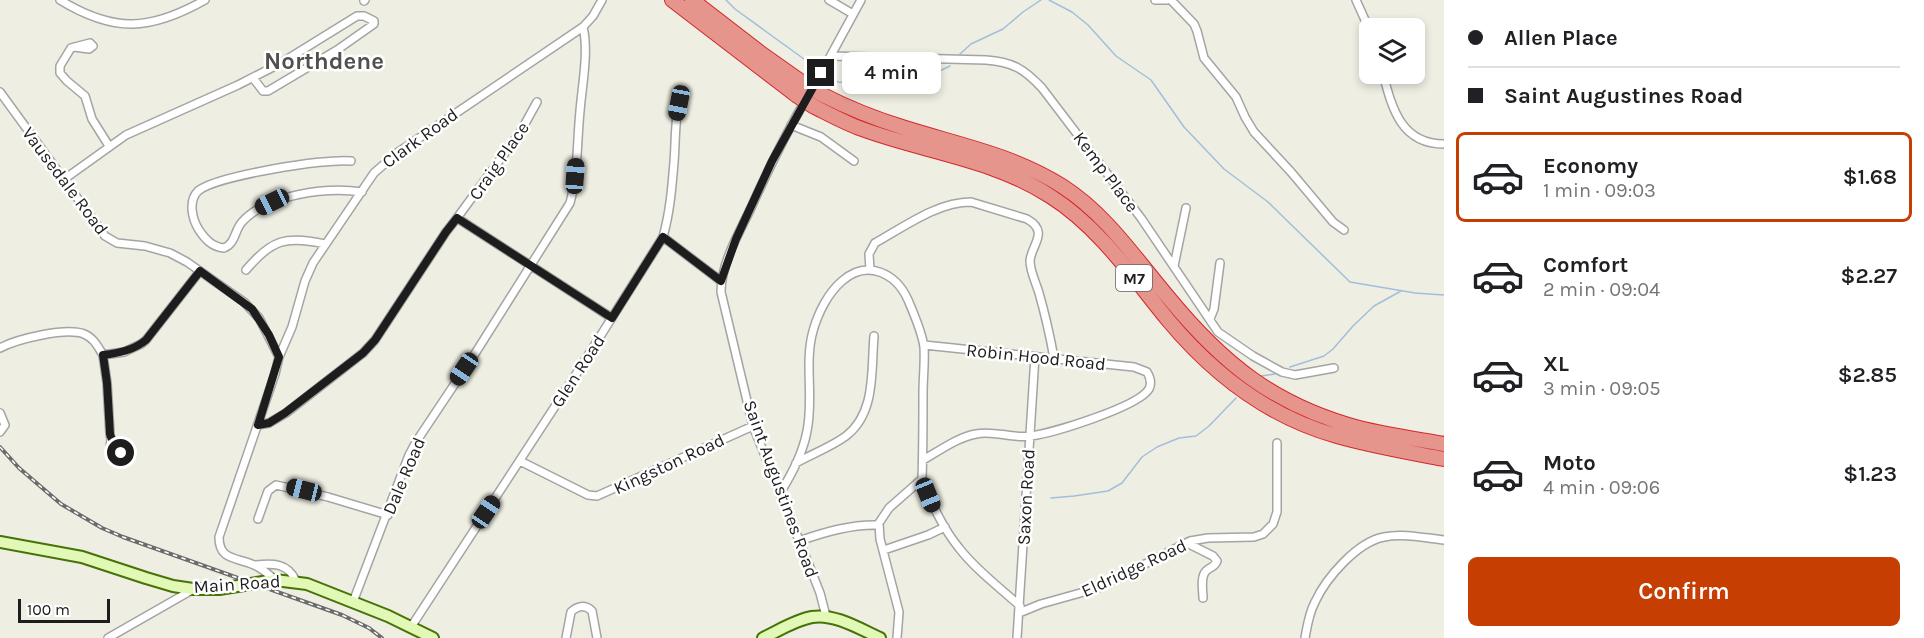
<!DOCTYPE html>
<meta charset="utf-8">
<style>
:root{--surface:#fff;--page:#f6f6f6;--text:#202124;--muted:#757577;--line:#e0e0e0;--accent:#c73e02}
body{margin:0;font-family:Karla,sans-serif;background:var(--page);color:var(--text);height:100vh;display:flex;flex-direction:column;font-size:22px;white-space:nowrap}
*{box-sizing:border-box;margin:0}
p{font-size:20px;color:var(--muted)}
.icon{flex:none;width:33px;height:33px;fill:none;stroke:currentColor;stroke-width:2;stroke-linecap:round;stroke-linejoin:round}
.map{position:relative;flex:1;overflow:hidden}
.side{display:flex;flex-direction:column;background:var(--surface);width:480px}
.side>*{flex:none}
.hud{display:grid;align-content:center;height:132px;padding:0 24px;background:var(--surface)}
.fabs{position:absolute;left:1359px;top:18px;display:grid;gap:12px}
.fabs a{display:grid;place-items:center;width:66px;height:66px;border-radius:9px;background:var(--surface);box-shadow:0 3px 9px #0003;font-size:30px}
.scale{position:absolute;left:18px;bottom:15px;width:92px;box-sizing:border-box;padding-left:6px;border:3px solid #1d1d1d;border-top:0;font-size:16px;line-height:21px;white-space:nowrap;color:#1d1d1d;-webkit-text-stroke:4px #fff;paint-order:stroke}
.end{position:absolute;width:27px;height:27px;margin:-14px;border:8px solid #1d1d1d;background:#fff;box-shadow:0 0 0 3px #fff}
.from{border-radius:50%}
.bubble{position:absolute;height:42px;border-radius:9px;background:var(--surface);box-shadow:0 3px 9px #0003;font-size:20px;font-weight:600;line-height:42px;text-align:center}
.car{position:absolute;width:18px;height:36px;margin:-18px -9px;border-radius:8px;box-shadow:0 0 4px 2px #0007;background:linear-gradient(#222 24%,#8ab4d8 0 40%,#222 0 76%,#8ab4d8 0 86%,#222 0)}
.hud b{display:flex;align-items:center;gap:21px;height:57px;font-size:22px}
.hud b+b{border-top:2px solid var(--line)}
.hud i{width:15px;height:15px;background:var(--text)}
ul{padding:0;list-style:none}
li{display:flex;align-items:center;gap:18px;height:90px;margin:0 12px 9px;padding:0 12px;border:3px solid transparent;border-radius:9px}
li div{flex:1}
li b{display:block;font-size:22px}
li em{font-style:normal;font-weight:600}
li.current{border-color:var(--accent)}
li>.icon{width:54px;height:54px;stroke-width:1.5}
.action{display:flex;gap:12px;margin-top:auto;padding:12px 24px}
.action a{flex:1;height:69px;border-radius:9px;background:var(--accent);color:#fff;font-size:24px;font-weight:600;line-height:69px;text-align:center}
main{display:flex;flex:1;min-height:0}
.map>svg:first-child{display:block}
.lines{fill:none;stroke-linecap:round;stroke-linejoin:round}
.stream{stroke:#a3bedb;stroke-width:1.5}
.street-casing{stroke:#a4a4a4;stroke-width:10}
.secondary-casing{stroke:#467206;stroke-width:14}
.highway-casing{stroke:#d6262d;stroke-width:16}
.street{stroke:#fff;stroke-width:7}
.secondary{stroke:#e1f8b6;stroke-width:10}
.highway{stroke:#e5958b;stroke-width:14}
.rail-casing{stroke:#6b6b6b;stroke-width:4}
.rail{stroke:#fff;stroke-width:1.5;stroke-dasharray:4.5;stroke-linecap:butt}
.highway-bridge-casing{stroke:#d6262d;stroke-width:16;stroke-linecap:butt}
.highway-bridge{stroke:#e5958b;stroke-width:14}
.route{stroke:#1d1d1d;stroke-width:8}
.labels{text-anchor:middle;stroke-width:5;stroke-linejoin:round;paint-order:stroke}
.shield{fill:#fff;stroke:#616161;stroke-width:1.5}
.shield-label{font-size:16px;font-weight:bold;fill:#1d1d1d}
.street-label{font-size:18px;fill:#1d1d1d;stroke:#fff}
.district-label{font-size:24px;font-weight:bold;fill:#505050;stroke:#fff}
</style>
<main>
<div class="map">
<svg width="1444" height="638" viewBox="0 0 1444 638">
<rect width="100%" height="100%" fill="#eeeee3"/>
<g class="lines">
<path class="stream" d="M726,0L735,9L815,67
M1049,0L1072,12L1088,25L1116,56L1151,80L1184,127L1224,169L1268,202L1350,282L1415,293L1444,295
M960,54L971,44L1003,29L1023,12L1041,0
M828,76L838,82L894,87L927,77L950,66
M1290,367L1324,356L1333,349L1353,326L1374,306L1401,291
M1261,376L1275,374
M1051,498L1074,496L1108,491L1122,483L1142,457L1157,447L1179,438L1196,436L1209,426L1236,398"/>
<g class="street-casing">
<path id="street" d="M60,0C114,33 150,31 205,0
M829,0L853,14
M1155,0H1167
M1171,0L1194,24L1197,31L1204,58L1236,97L1245,117L1254,132L1291,172L1333,222L1344,230
M1356,0L1370,31
M364,1L365,0
M74,47L89,49L93,46L90,43L71,48L60,66V73L67,81L85,96L92,119L109,146
M831,56L986,60C1013,62 1024,69 1042,88L1141,218L1218,332L1253,356L1282,372L1295,375L1334,368
M1383,74C1392,108 1401,144 1444,144
M812,90L861,0
M0,92L105,236L117,243L145,246L170,253L187,262L244,302L259,318L279,357L275,374L219,537C219,561 237,557 254,565C262,568 268,574 275,580
M806,99C785,135 767,172 750,210C738,235 721,264 721,292L753,426L811,570L820,593L826,616
M791,125L821,137L854,161
M351,161C326,158 216,176 198,191C188,201 192,219 199,230C205,239 212,247 224,248C236,243 234,231 242,222C267,194 327,187 362,192
M63,180L126,135L238,85L281,63L357,16H364L374,21V24L337,50L268,91H263L253,78
M457,218L521,131L537,102
M663,237L721,281
M1174,266L1186,208
M246,270C271,240 286,235 325,244
M870,270L869,254L875,243C904,227 937,202 971,202L1027,219C1050,232 1031,245 1030,261C1030,271 1036,283 1039,293C1045,314 1050,336 1054,358
M1210,319L1214,309L1220,263
M0,348C17,339 66,327 84,334C94,338 98,347 103,355L124,352L141,344L146,340L200,271
M103,355L107,383L110,434L111,439L121,451L118,456H113L110,448L111,439
M279,357L292,327L305,281L313,263L374,173L397,153L583,27L593,16L602,0
M0,413L5,425L0,432
M258,425L269,423L286,413L363,353L375,340L446,232L457,218L612,318
M923,460C939,451 958,437 976,434C994,430 1013,439 1031,436C1053,433 1138,407 1149,389C1152,383 1150,377 1147,372L1134,367L924,345
M520,461L588,495L597,496L753,426
M796,463C812,454 831,447 846,436C876,413 871,371 874,336
M922,479C932,504 942,527 959,548C976,570 999,587 1020,606
M780,493C792,474 803,453 807,431C814,398 804,363 813,331C818,313 828,293 842,281C867,259 896,273 908,300C914,314 922,332 924,347C925,362 923,378 923,393C923,422 923,451 922,479L889,508L879,523L880,539L899,612L897,638
M258,519L268,491L276,485L328,497L388,515
M799,541C825,532 852,524 879,525
M1187,543L1213,556L1217,561C1214,568 1211,566 1206,571C1200,577 1203,591 1203,598
M884,550L928,535L945,527
M256,565C273,563 288,563 296,581
M353,602L409,455L416,442L476,352L570,203C578,174 577,141 580,111C582,86 589,51 583,27
M1019,613L1041,604L1098,588L1190,541L1208,538L1254,537L1263,534L1273,524L1277,512V443
M411,627L582,365L663,237C670,212 672,187 674,162C676,138 674,115 683,92
M108,638L192,590
M566,638L571,612C577,606 585,604 592,611L597,638
M1017,638L1035,356
M1305,638C1307,626 1309,613 1315,602C1326,578 1357,542 1384,537C1403,533 1425,538 1444,540"/>
</g>
<g class="secondary-casing">
<path id="secondary" d="M0,542L82,557L146,578L173,586L193,589H219L275,580L307,584L388,616L433,638
M763,638C778,631 795,620 812,617C834,613 860,629 880,638"/>
</g>
<g class="highway-casing">
<path id="highway" d="M672,0L796,95
M692,0L762,54L803,83
M821,94C848,108 876,119 905,128C959,145 1013,155 1062,186C1106,214 1135,258 1168,297C1223,364 1274,405 1359,428C1387,435 1416,439 1444,444
M813,106C829,114 845,123 862,129C924,152 993,159 1050,196C1099,227 1132,276 1168,320C1213,374 1269,417 1337,436C1372,446 1408,452 1444,459"/>
</g>
<use href="#street" class="street"/>
<use href="#secondary" class="secondary"/>
<use href="#highway" class="highway"/>
<g class="rail-casing">
<path id="rail" d="M0,447L19,468L61,504L102,528L123,537L342,615L369,628L382,638"/>
</g>
<use href="#rail" class="rail"/>
<g class="highway-bridge-casing">
<path id="highway-bridge" d="M803,83L821,94
M796,95L813,106"/>
</g>
<use href="#highway-bridge" class="highway-bridge"/>
</g>
<g class="lines">
<path class="route" d="M121,453C120,445 111,442 110,434L107,383L103,355C119,353 134,350 146,340L200,271L252,309L269,335L279,357L258,425L269,423L285,413L363,353L375,340L446,232L457,218L612,318L663,237L721,281L736,239L772,161L821,73"/>
</g>
<g class="labels">
<rect class="shield" x="1116" y="265" width="36" height="26" rx="4.5"/>
<g class="shield-label">
<text x="1134" y="284">M7</text>
</g>
<g class="street-label">
<text transform="translate(420 138) rotate(-36)" y="6">Clark Road</text>
<text transform="translate(499 161) rotate(-55)" y="6">Craig Place</text>
<text transform="translate(1106 172) rotate(53)" y="6">Kemp Place</text>
<text transform="translate(65 181) rotate(53)" y="6">Vausedale Road</text>
<text transform="translate(1036 357) rotate(6)" y="6">Robin Hood Road</text>
<text transform="translate(578 371) rotate(-57)" y="6">Glen Road</text>
<text transform="translate(669 464) rotate(-25)" y="6">Kingston Road</text>
<text transform="translate(404 476) rotate(-67)" y="6">Dale Road</text>
<text transform="translate(781 489) rotate(70)" y="6">Saint Augustines Road</text>
<text transform="translate(1026 497) rotate(-87)" y="6">Saxon Road</text>
<text transform="translate(1134 568) rotate(-25)" y="6">Eldridge Road</text>
<text transform="translate(237 584) rotate(-4)" y="6">Main Road</text>
</g>
<g class="district-label">
<text x="324" y="69">Northdene</text>
</g>
</g>
</svg>
<div class="fabs">
<a><svg class="icon" aria-label="layers" viewBox="0 0 24 24"><path d="M12 4l9 5-9 5-9-5zM3 14l9 5 9-5"/></svg></a>
</div>
<div class="scale">100 m</div>
<i class="end from" style="left:121px;top:453px"></i>
<i class="end" style="left:821px;top:73px"></i>
<div class="bubble" style="left:842px;top:52px;width:99px">4 min</div>
<i class="car" style="left:679px;top:103px;rotate:191deg"></i>
<i class="car" style="left:575px;top:176px;rotate:4deg"></i>
<i class="car" style="left:272px;top:202px;rotate:244deg"></i>
<i class="car" style="left:464px;top:369px;rotate:214deg"></i>
<i class="car" style="left:304px;top:490px;rotate:284deg"></i>
<i class="car" style="left:928px;top:495px;rotate:158deg"></i>
<i class="car" style="left:486px;top:512px;rotate:34deg"></i>
</div>
<section class="side">
<div class="hud">
<b><i class="from"></i>Allen Place</b>
<b><i></i>Saint Augustines Road</b>
</div>
<ul>
<li class="current"><svg class="icon" aria-label="car" viewBox="0 0 24 24"><path d="M5 17H2v-5l4-1 3-4h7l3 4 3 1v5h-3M9 17h6M6 11h13"/><circle cx="7" cy="17" r="2"/><circle cx="17" cy="17" r="2"/></svg><div><b>Economy</b><p>1 min · 09:03</p></div><em>$1.68</em></li>
<li><svg class="icon" aria-label="car" viewBox="0 0 24 24"><path d="M5 17H2v-5l4-1 3-4h7l3 4 3 1v5h-3M9 17h6M6 11h13"/><circle cx="7" cy="17" r="2"/><circle cx="17" cy="17" r="2"/></svg><div><b>Comfort</b><p>2 min · 09:04</p></div><em>$2.27</em></li>
<li><svg class="icon" aria-label="car" viewBox="0 0 24 24"><path d="M5 17H2v-5l4-1 3-4h7l3 4 3 1v5h-3M9 17h6M6 11h13"/><circle cx="7" cy="17" r="2"/><circle cx="17" cy="17" r="2"/></svg><div><b>XL</b><p>3 min · 09:05</p></div><em>$2.85</em></li>
<li><svg class="icon" aria-label="car" viewBox="0 0 24 24"><path d="M5 17H2v-5l4-1 3-4h7l3 4 3 1v5h-3M9 17h6M6 11h13"/><circle cx="7" cy="17" r="2"/><circle cx="17" cy="17" r="2"/></svg><div><b>Moto</b><p>4 min · 09:06</p></div><em>$1.23</em></li>
</ul>
<div class="action"><a>Confirm</a></div>
</section>
</main>
